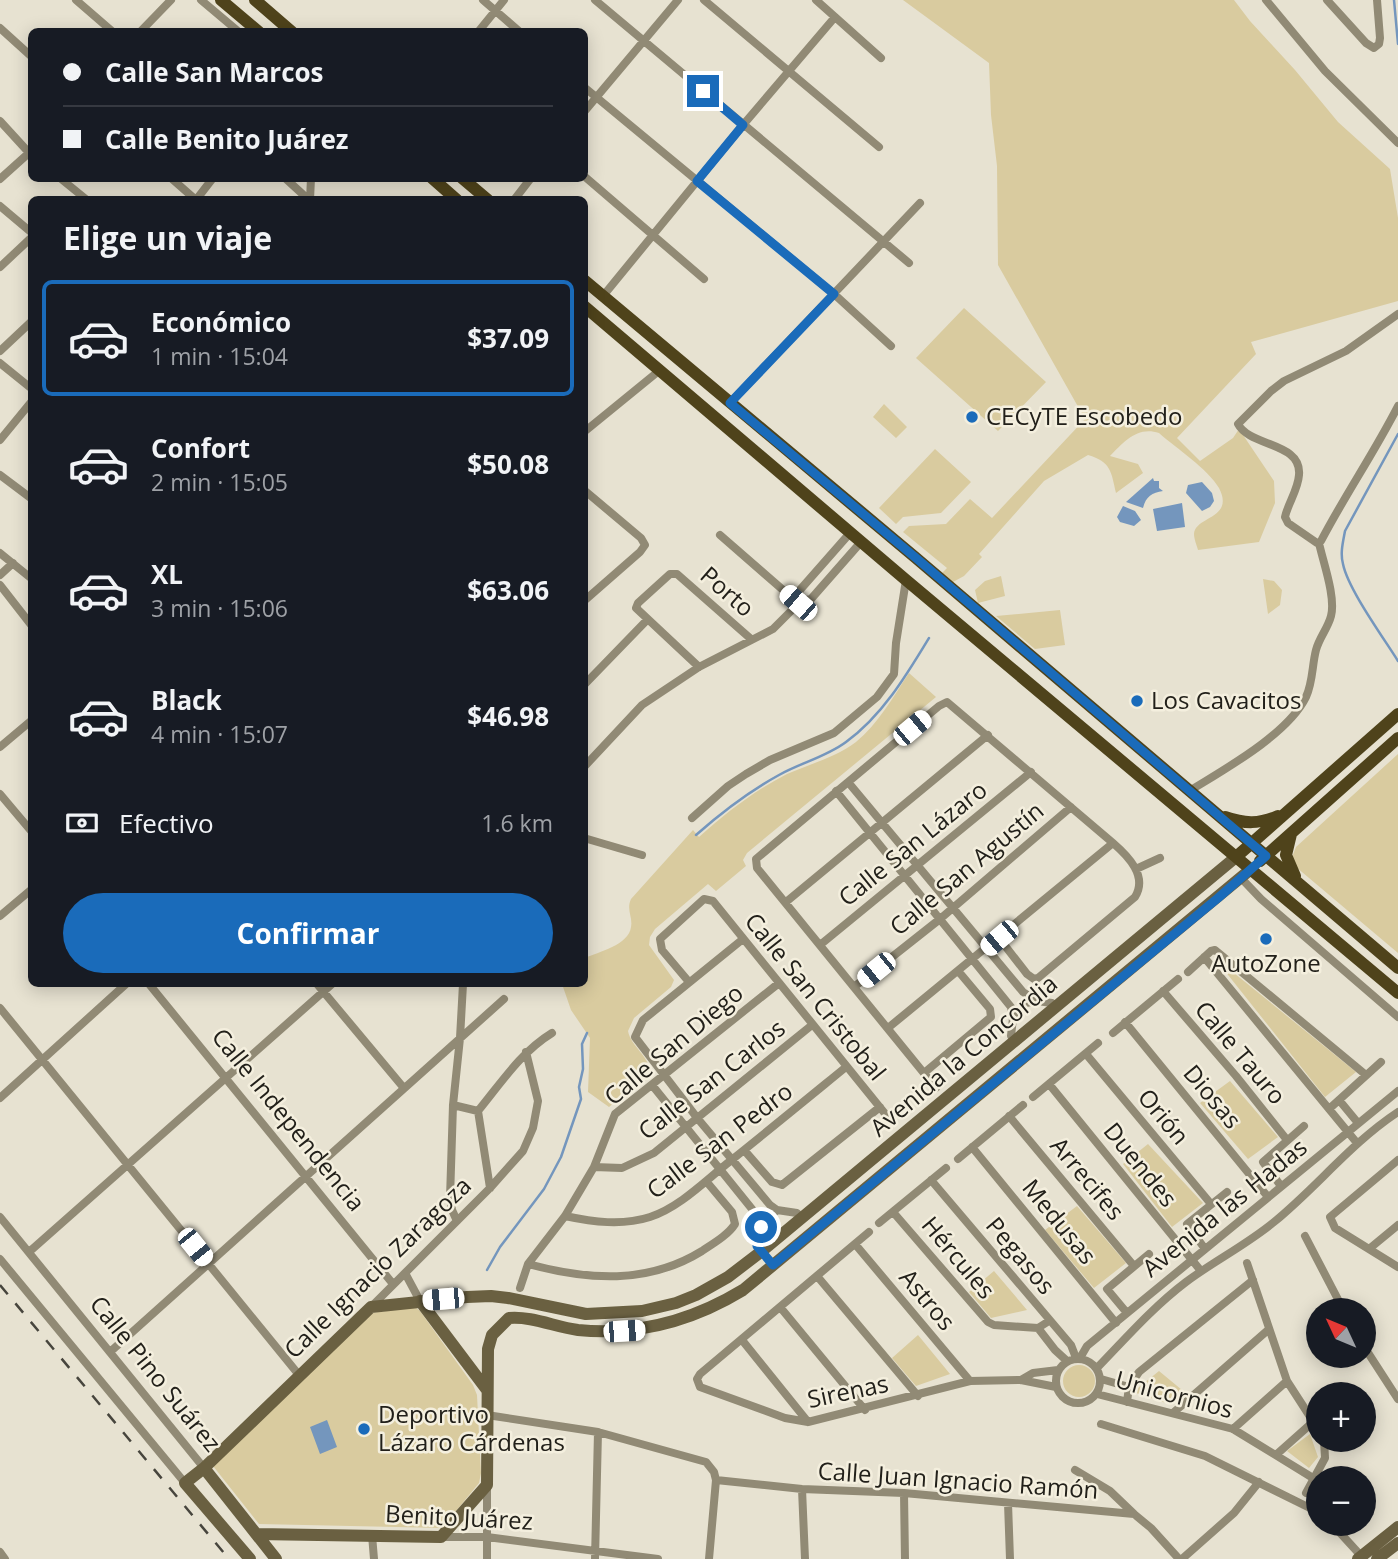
<!DOCTYPE html>
<html lang="es">
<meta charset="utf-8">
<style>
:root{--surface:#171b24;--page:#242831;--text:#f1f3f6;--muted:#9ea1a6;--line:#363941;--accent:#1a6bba}
body{margin:0;font-family:"Open Sans",sans-serif;background:var(--page);color:var(--text);height:100vh;display:flex;flex-direction:column;font-size:26px;white-space:nowrap}
*{box-sizing:border-box;margin:0}
p{font-size:23px;color:var(--muted)}
.icon{flex:none;width:38px;height:38px;fill:none;stroke:currentColor;stroke-width:2;stroke-linecap:round;stroke-linejoin:round}
.map{position:relative;flex:1;overflow:hidden}
.panel{position:absolute;left:28px;top:196px;width:560px;height:791px;display:flex;flex-direction:column;background:var(--surface);border-radius:10px;box-shadow:0 4px 18px #0003}
.panel>*{flex:none}
.top-card{position:absolute;left:28px;top:28px;width:560px;height:154px;border-radius:10px;box-shadow:0 4px 18px #0003;display:grid;align-content:center;height:154px;padding:0 35px;background:var(--surface)}
.needle{width:46px;rotate:314deg}
.fabs{position:absolute;left:1306px;top:1298px;display:grid;gap:14px}
.fabs a{display:grid;place-items:center;width:70px;height:70px;border-radius:50%;background:var(--surface);box-shadow:0 4px 18px #0003;font-size:35px}
.end{position:absolute;width:32px;height:32px;margin:-16px;border:9px solid #1a6bba;background:#fff;box-shadow:0 0 0 4px #fff}
.from{border-radius:50%}
.car{position:absolute;width:21px;height:42px;margin:-21px -10px;border-radius:9px;box-shadow:0 0 5px 2px #0007;background:linear-gradient(#fff 24%,#345 0 40%,#fff 0 76%,#345 0 86%,#fff 0)}
.top-card b{display:flex;align-items:center;gap:24px;height:66px;font-size:26px}
.top-card b+b{border-top:2px solid var(--line)}
.top-card i{width:18px;height:18px;background:var(--text)}
ul{padding:0;list-style:none}
li{display:flex;align-items:center;gap:21px;height:116px;margin:0 14px 10px;padding:0 21px;border:4px solid transparent;border-radius:10px}
li div{flex:1}
li b{display:block;font-size:26px}
li em{font-style:normal;font-weight:700}
li.active{border-color:var(--accent)}
li>.icon{width:63px;height:63px;stroke-width:1.5}
h2{padding:0 35px;font-size:32px;line-height:84px}
.pay{display:flex;align-items:center;gap:18px;height:77px;padding:0 35px;font-size:26px}
.pay p{margin-inline-start:auto}
.cta{display:flex;gap:14px;margin-top:auto;padding:14px 35px}
.cta a{flex:1;height:80px;border-radius:42px;background:var(--accent);color:#fff;font-size:28px;font-weight:700;line-height:80px;text-align:center}
.map>svg:first-child{display:block}
.green{fill:#d9cb9f}
.water{fill:#7496bd}
.lines{fill:none;stroke-linecap:round;stroke-linejoin:round}
.stream{stroke:#7496bd;stroke-width:2.5}
.minor{stroke:#918a75;stroke-width:8}
.secondary{stroke:#6a6041;stroke-width:12}
.primary{stroke:#4f431b;stroke-width:12}
.rail{stroke:#47453d;stroke-width:2.5;stroke-dasharray:12 12;stroke-linecap:butt}
.route{stroke:#1a6bba;stroke-width:9}
.poi-dot{fill:#1a6bba;stroke:#f4efde;stroke-width:2.5}
.labels{text-anchor:middle;stroke-width:5;stroke-linejoin:round;paint-order:stroke}
.poi-label{font-size:24px;fill:#22201a;stroke:#f4efde;text-anchor:start}
.street-label{font-size:24px;fill:#22201a;stroke:#f4efde}
</style>
<div class="map">
<svg width="1398" height="1559" viewBox="0 0 1398 1559">
<rect width="100%" height="100%" fill="#e7e2d1"/>
<path class="green" d="M903,0H1234L1250,21L1295,70L1338,122L1390,169L1398,218V301L1251,342L1256,354L1177,438L1200,461L1233,438L1239,429L1274,481L1275,503L1259,542L1198,550C1197,546 1194,539 1194,534C1195,516 1235,519 1219,488C1208,469 1176,448 1159,433C1137,426 1124,442 1110,456L1138,464L1143,473L1116,493C1111,471 1111,462 1088,455L1044,481L979,554L982,557L964,576L953,582L942,573L947,568L903,532L909,526L946,524L970,499L992,518L1085,419L998,265L997,166L991,115L989,63Z
M964,308L1046,382L998,431L916,358Z
M884,404L907,427L896,438L873,417Z
M935,449L971,482L941,513L903,517L896,524L879,508Z
M1001,576L1005,596L978,603L975,590L985,581Z
M1263,579L1274,581L1282,590L1280,605L1268,614Z
M1060,610L1065,645L1035,649L996,616Z
M909,673L936,697L747,853L743,860L746,866L716,891L708,884L655,929L650,937L649,945L674,980L671,987L634,1018L628,1031C631,1047 650,1056 650,1073L609,1107L588,1092L590,1038L571,1010L562,984H584L585,958C598,952 629,945 631,927C633,917 626,910 631,899L693,830L699,837C726,813 754,791 787,774C810,764 836,757 856,742C878,724 893,697 909,673Z
M1398,754V953L1296,867L1292,857L1296,847Z
M1213,956L1356,1072L1325,1097Z
M1230,1081L1278,1137L1248,1159L1200,1103Z
M1148,1144L1203,1203L1172,1227L1123,1164Z
M1077,1206L1126,1263L1094,1288L1045,1230Z
M994,1271L1027,1310L991,1318L969,1292Z
M415,1307L420,1311L473,1385L477,1395L481,1473L479,1483L442,1528L259,1524L213,1466L371,1313Z
M918,1335L950,1374L916,1386L892,1358Z
M1063 1381a16 16 0 1 1 32 0a16 16 0 1 1-32 0Z
M1159,1371L1182,1390L1166,1403L1133,1392Z
M1310,1434L1318,1457L1309,1468L1287,1451Z"/>
<path class="water" d="M1153,478L1154,481H1159V488L1163,491C1152,493 1146,496 1143,508L1126,502Z
M1202,482L1212,493L1214,501L1210,507L1202,511L1186,493L1188,485Z
M1182,503L1185,527L1157,531L1153,509Z
M1123,506L1135,511L1141,520L1134,526L1120,522L1117,517Z
M327,1420L337,1447L320,1454L310,1427Z"/>
<g class="lines">
<path class="stream" d="M1394,0L1398,44
M1398,434L1345,531C1343,542 1340,553 1343,564C1348,589 1383,637 1398,661
M696,835C722,812 748,792 779,775C800,763 826,757 846,742C882,716 906,676 929,638
M487,1270L500,1247L544,1189L561,1157L581,1099L579,1087L583,1069L582,1044L587,1033"/>
<path class="minor" d="M76,0L113,32
M201,0L239,32
M483,0L520,32
M595,0L909,263
M704,0L879,147
M816,0L881,58
M1266,0L1325,71L1398,143
M1327,0L1366,43L1374,48L1379,44L1380,38L1377,0
M0,28L32,57
M140,32L171,0
M478,32L504,0
M584,87L834,294L891,346
M584,112L678,0
M0,121L32,156
M584,176L704,279
M60,178L87,200
M171,178L196,200
M285,178L309,200
M0,179L30,152
M196,200L213,178
M310,200L311,178
M514,200L531,178
M0,206L32,233
M0,267L32,237
M603,296L743,125L835,17
M1398,314L1346,351L1284,381L1271,391L1238,424C1250,447 1302,442 1299,475C1298,490 1288,503 1285,517L1288,523L1317,543L1321,541C1345,495 1374,453 1398,406
M0,351L32,321
M0,363L32,389
M730,403L920,203
M584,432L660,370
M0,440L32,401
M0,475L32,499
M584,490L641,538L645,545L640,552L584,601
M720,535L798,603
M0,553L32,579
M0,575L13,563
M0,585L32,626
M801,601L799,591L850,533
M699,667L636,608L638,603L670,574H677L751,639
M584,685L647,620
M0,747L32,720
M584,767L642,705L699,667L773,629L801,601L811,599L861,542
M848,782L1023,992L1037,1001L1052,1003L1057,1007
M1191,790C1225,769 1288,734 1306,697C1313,682 1312,665 1316,650C1319,638 1328,628 1331,616C1336,597 1323,562 1319,543
M836,791L1011,1007L1013,1018L1011,1036L1016,1042
M0,794L32,832
M692,818L728,786L746,774L770,760L834,733L877,697L894,674L896,643L906,580
M584,838L642,855
M1136,869L1160,858
M1241,878L1261,899L1398,1017
M786,902L988,735
M0,916L32,889
M743,939L643,1020L635,1037L698,1119L770,1205L777,1210L797,1213L802,1218
M820,945L1031,772
M1204,957L1357,1143
M1188,972L1211,951L1215,950L1366,1075
M689,982L662,950L660,939L704,899L713,901L891,1121
M149,984L393,1284
M317,984L403,1087
M854,987L940,919L1071,807
M1163,991L1236,1076L1287,1140
M0,1008L299,1375
M1013,1018L1026,1003L1037,1001
M1125,1022L1268,1197
M888,1028L1113,843
M1113,1033L1178,979
M1086,1054L1211,1204
M924,1073L991,1017L990,1009L959,972
M1049,1084L1201,1271
M652,1085L752,1209L760,1227L757,1246L762,1251
M936,1088L757,868L756,859L939,706L947,702L1113,843C1128,856 1148,876 1135,897L1038,978L1034,979L1027,974L999,938
M1033,1097L1098,1043
M0,1098L126,984
M1339,1100L1358,1123
M453,1105L478,1111L490,1188
M1329,1109L1381,1062
M478,1111C501,1083 521,1052 552,1033
M1009,1116L1134,1266
M972,1147L1116,1323
M744,1150L772,1182L782,1185L880,1107
M958,1159L1023,1105
M1398,1160L1330,1217L1335,1228L1398,1267
M594,1167L622,1168L654,1153L812,1025
M931,1180L1071,1345L1076,1358
M1281,1186L1263,1162L1304,1126
M893,1212L988,1322L994,1325L1038,1328L1049,1321
M565,1216C593,1222 622,1226 650,1217C680,1207 705,1181 729,1162C769,1130 808,1098 846,1067
M0,1217L204,1468
M457,1221L452,1210L450,1198L453,1105L460,1038L463,984
M879,1223L946,1168
M760,1227L777,1210
M869,1232L700,1374L697,1379L700,1387L785,1418L808,1422L970,1381L1021,1380L1056,1387
M1305,1236L1344,1311
M855,1244L970,1381
M1205,1249L1187,1224L1227,1192
M1369,1249L1398,1225
M29,1252L332,984
M0,1259L185,1483
M1247,1263L1287,1381L1318,1429
M528,1264C588,1280 647,1285 702,1251C714,1243 728,1235 735,1224L732,1212L706,1181
M405,1273L420,1301
M817,1276L918,1396
M520,1288L528,1264L565,1216L594,1167L615,1114L779,983
M371,1307L490,1188L523,1151L533,1128L538,1101L526,1052
M780,1307L865,1410
M1127,1313L1107,1289L1149,1254
M1038,1328L1055,1350L1067,1361
M742,1340L808,1422
M1363,1345L1398,1399
M110,1352L504,999
M1080,1358L1087,1346L1398,1091
M1056 1381a22 22 0 1 1 44 0a22 22 0 1 1-44 0Z
M1097,1368C1126,1338 1153,1307 1186,1282C1214,1261 1246,1245 1274,1222C1317,1187 1351,1143 1398,1112
M1101,1379L1129,1387
M1021,1380L1033,1373L1058,1370
M1097,1394L1233,1429L1313,1478
M1127,1402L1129,1387L1139,1372L1253,1280
M1173,1413L1268,1330
M487,1415L598,1432L706,1462L714,1472L716,1480L709,1559
M1101,1424L1205,1456L1318,1512
M1233,1429L1287,1381
M1277,1454L1313,1422
M1075,1470L1110,1491L1134,1514
M716,1480L802,1489L904,1493L1134,1514L1151,1528L1179,1559
M487,1485V1559
M802,1489L805,1559
M904,1493L905,1559
M1306,1493L1325,1458L1324,1440
M1008,1503L1010,1559
M1332,1524L1363,1558
M372,1535L374,1559
M441,1537H487L658,1559
M0,1552L5,1559
M595,1559L598,1432
M1182,1559L1234,1513L1259,1482"/>
<path class="secondary" d="M420,1301L487,1390
M509,1318C532,1316 555,1327 578,1330C638,1336 692,1321 743,1290L1251,869
M204,1468L276,1559
M257,1534L441,1537L487,1485L488,1349L492,1335L509,1318
M250,1559L185,1483L204,1468L371,1307L467,1297L491,1296L508,1298L586,1314L642,1311L676,1303L696,1295L728,1277L762,1251L1236,857
M1358,1559L1398,1527
M1377,1559L1398,1543"/>
<path class="primary" d="M221,0L259,32
M255,0L292,32
M432,178L457,200
M462,178L488,200
M584,280L916,558L1398,968
M584,306L906,580L1398,993
M1225,817C1245,824 1259,824 1278,816
M1291,834L1286,855L1295,876
M1236,857L1398,714
M1260,861L1398,738"/>
<path class="rail" d="M0,1285L229,1559"/>
</g>
<g class="lines">
<path class="route" d="M703,91L743,125L697,181L834,294L730,403L916,558L1266,856L1218,898L773,1265L757,1246L761,1227"/>
</g>
<g class="poi-dot">
<circle cx="972" cy="417" r="7"/>
<circle cx="1137" cy="701" r="7"/>
<circle cx="1266" cy="939" r="7"/>
<circle cx="364" cy="1429" r="7"/>
</g>
<g class="labels">
<g class="poi-label">
<text x="986" y="425">CECyTE Escobedo</text>
<text x="1151" y="709">Los Cavacitos</text>
<text x="1266" y="972" text-anchor="middle">AutoZone</text>
<text x="378" y="1423">Deportivo<tspan x="378" dy="28">Lázaro Cárdenas</tspan></text>
</g>
<g class="street-label">
<text transform="translate(727 592) rotate(41)" y="8">Porto</text>
<text transform="translate(913 844) rotate(-39)" y="8">Calle San Lázaro</text>
<text transform="translate(967 869) rotate(-40)" y="8">Calle San Agustín</text>
<text transform="translate(815 997) rotate(51)" y="8">Calle San Cristobal</text>
<text transform="translate(674 1045) rotate(-40)" y="8">Calle San Diego</text>
<text transform="translate(1240 1053) rotate(50)" y="8">Calle Tauro</text>
<text transform="translate(964 1056) rotate(-40)" y="8">Avenida la Concordia</text>
<text transform="translate(712 1080) rotate(-38)" y="8">Calle San Carlos</text>
<text transform="translate(1212 1097) rotate(50)" y="8">Diosas</text>
<text transform="translate(1163 1117) rotate(50)" y="8">Orión</text>
<text transform="translate(288 1120) rotate(51)" y="8">Calle Independencia</text>
<text transform="translate(720 1141) rotate(-37)" y="8">Calle San Pedro</text>
<text transform="translate(1140 1165) rotate(51)" y="8">Duendes</text>
<text transform="translate(1087 1179) rotate(50)" y="8">Arrecifes</text>
<text transform="translate(1225 1208) rotate(-39)" y="8">Avenida las Hadas</text>
<text transform="translate(1059 1222) rotate(51)" y="8">Medusas</text>
<text transform="translate(1020 1256) rotate(50)" y="8">Pegasos</text>
<text transform="translate(958 1258) rotate(50)" y="8">Hércules</text>
<text transform="translate(378 1268) rotate(-44)" y="8">Calle Ignacio Zaragoza</text>
<text transform="translate(927 1300) rotate(50)" y="8">Astros</text>
<text transform="translate(155 1374) rotate(51)" y="8">Calle Pino Suárez</text>
<text transform="translate(848 1392) rotate(-12)" y="8">Sirenas</text>
<text transform="translate(1174 1395) rotate(15)" y="8">Unicornios</text>
<text transform="translate(958 1481) rotate(4)" y="8">Calle Juan Ignacio Ramón</text>
<text transform="translate(459 1518) rotate(3)" y="8">Benito Juárez</text>
</g>
</g>
</svg>
<div class="fabs">
<a><svg class="needle" viewBox="-14 -14 28 28"><path d="M0-13l5 13h-10z" fill="#e53935"/><path d="M0 13l5-13h-10z" fill="#9ea1a6"/></svg></a>
<a>+</a>
<a>−</a>
</div>
<i class="end from" style="left:761px;top:1227px"></i>
<i class="end" style="left:703px;top:91px"></i>
<i class="car" style="left:798px;top:603px;rotate:311deg"></i>
<i class="car" style="left:912px;top:728px;rotate:50deg"></i>
<i class="car" style="left:999px;top:938px;rotate:230deg"></i>
<i class="car" style="left:876px;top:970px;rotate:231deg"></i>
<i class="car" style="left:195px;top:1247px;rotate:141deg"></i>
<i class="car" style="left:443px;top:1299px;rotate:265deg"></i>
<i class="car" style="left:624px;top:1331px;rotate:86deg"></i>
<div class="top-card">
<b><i class="from"></i>Calle San Marcos</b>
<b><i></i>Calle Benito Juárez</b>
</div>
<section class="panel">
<h2>Elige un viaje</h2>
<ul>
<li class="active"><svg class="icon" aria-label="car" viewBox="0 0 24 24"><path d="M5 17H2v-5l4-1 3-4h7l3 4 3 1v5h-3M9 17h6M6 11h13"/><circle cx="7" cy="17" r="2"/><circle cx="17" cy="17" r="2"/></svg><div><b>Económico</b><p>1 min · 15:04</p></div><em>$37.09</em></li>
<li><svg class="icon" aria-label="car" viewBox="0 0 24 24"><path d="M5 17H2v-5l4-1 3-4h7l3 4 3 1v5h-3M9 17h6M6 11h13"/><circle cx="7" cy="17" r="2"/><circle cx="17" cy="17" r="2"/></svg><div><b>Confort</b><p>2 min · 15:05</p></div><em>$50.08</em></li>
<li><svg class="icon" aria-label="car" viewBox="0 0 24 24"><path d="M5 17H2v-5l4-1 3-4h7l3 4 3 1v5h-3M9 17h6M6 11h13"/><circle cx="7" cy="17" r="2"/><circle cx="17" cy="17" r="2"/></svg><div><b>XL</b><p>3 min · 15:06</p></div><em>$63.06</em></li>
<li><svg class="icon" aria-label="car" viewBox="0 0 24 24"><path d="M5 17H2v-5l4-1 3-4h7l3 4 3 1v5h-3M9 17h6M6 11h13"/><circle cx="7" cy="17" r="2"/><circle cx="17" cy="17" r="2"/></svg><div><b>Black</b><p>4 min · 15:07</p></div><em>$46.98</em></li>
</ul>
<div class="pay"><svg class="icon" aria-label="cash" viewBox="0 0 24 24"><path d="M3 7h18v10H3z"/><circle cx="12" cy="12" r="2"/></svg>Efectivo<p>1.6 km</p></div>
<div class="cta"><a>Confirmar</a></div>
</section>
</div>
